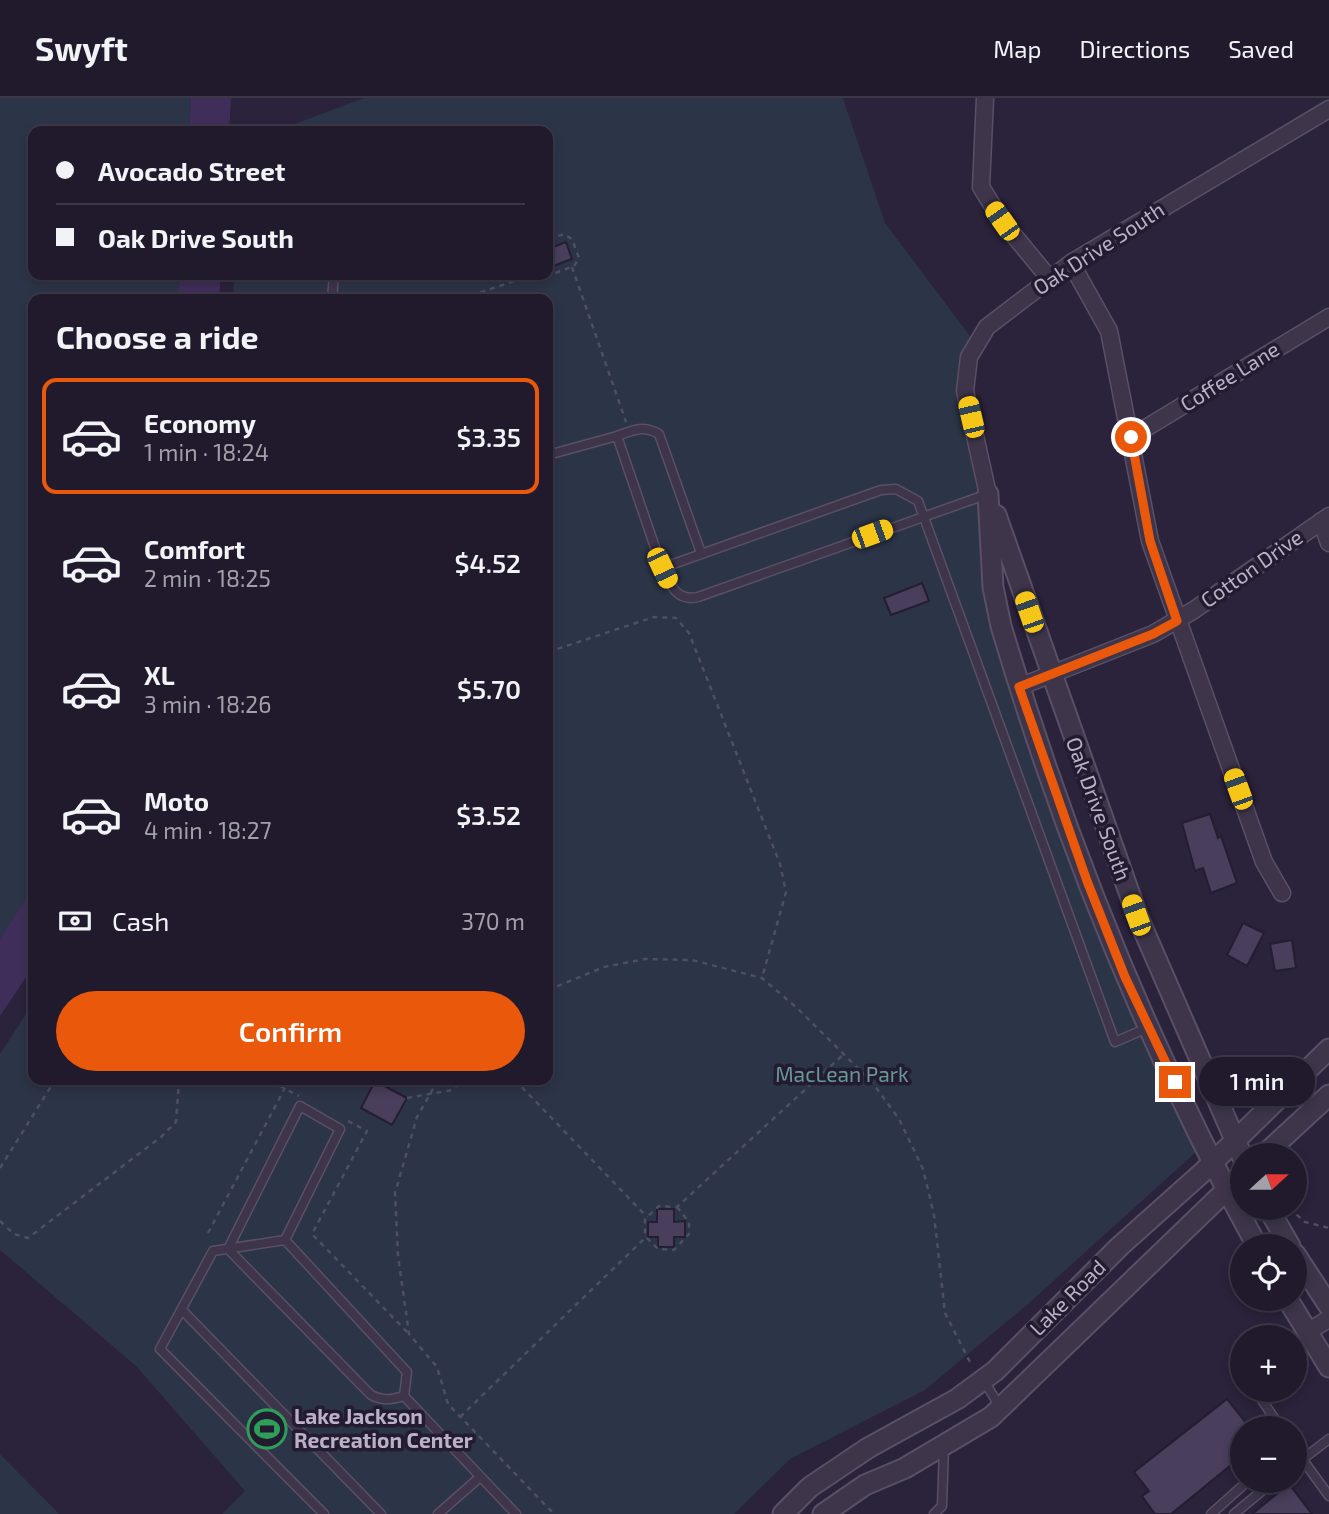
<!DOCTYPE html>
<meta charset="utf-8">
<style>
:root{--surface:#201a2c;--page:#282334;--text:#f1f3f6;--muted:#a2a1a9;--line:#3d3848;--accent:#ea580c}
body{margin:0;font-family:"Exo 2",sans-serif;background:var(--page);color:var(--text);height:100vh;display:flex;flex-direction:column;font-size:26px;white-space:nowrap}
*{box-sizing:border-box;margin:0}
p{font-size:23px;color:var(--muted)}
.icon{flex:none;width:38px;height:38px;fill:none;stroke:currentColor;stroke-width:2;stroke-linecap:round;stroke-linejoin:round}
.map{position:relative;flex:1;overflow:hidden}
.drawer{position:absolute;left:28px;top:196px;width:525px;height:791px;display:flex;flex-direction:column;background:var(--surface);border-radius:14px;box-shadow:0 4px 10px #0003,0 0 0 2px var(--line)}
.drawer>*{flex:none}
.banner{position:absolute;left:28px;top:28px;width:525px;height:154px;border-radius:14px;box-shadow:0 4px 10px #0003,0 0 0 2px var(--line);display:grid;align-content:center;height:154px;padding:0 28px;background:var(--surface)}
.needle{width:46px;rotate:69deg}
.fabs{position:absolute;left:1230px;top:1045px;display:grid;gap:14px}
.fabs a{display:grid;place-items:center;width:77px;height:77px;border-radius:50%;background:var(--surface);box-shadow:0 4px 10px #0003,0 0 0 2px var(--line);font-size:35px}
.end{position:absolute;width:32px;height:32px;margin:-16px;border:9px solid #ea580c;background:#fff;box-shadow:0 0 0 4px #fff}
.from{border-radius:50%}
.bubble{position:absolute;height:49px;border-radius:24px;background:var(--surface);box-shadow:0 4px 10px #0003,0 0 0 2px var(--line);font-size:23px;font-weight:600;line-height:49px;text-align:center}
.car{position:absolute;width:21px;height:42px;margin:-21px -10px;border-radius:9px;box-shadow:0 0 5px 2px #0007;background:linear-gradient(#f5c518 24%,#345 0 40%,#f5c518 0 76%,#345 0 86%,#f5c518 0)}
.banner b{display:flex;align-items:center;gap:24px;height:66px;font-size:26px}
.banner b+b{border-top:2px solid var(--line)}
.banner i{width:18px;height:18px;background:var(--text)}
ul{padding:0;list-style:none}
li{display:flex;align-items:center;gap:21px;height:116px;margin:0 14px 10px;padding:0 14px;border:4px solid transparent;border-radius:14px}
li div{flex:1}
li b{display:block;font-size:26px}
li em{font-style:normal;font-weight:600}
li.active{border-color:var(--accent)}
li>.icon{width:63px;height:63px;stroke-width:1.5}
h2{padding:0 28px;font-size:32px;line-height:84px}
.pay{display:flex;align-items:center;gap:18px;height:77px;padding:0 28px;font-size:26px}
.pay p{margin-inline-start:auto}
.cta{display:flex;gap:14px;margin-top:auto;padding:14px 28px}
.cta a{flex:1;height:80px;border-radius:42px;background:var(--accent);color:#fff;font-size:28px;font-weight:600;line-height:80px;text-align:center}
header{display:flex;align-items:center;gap:42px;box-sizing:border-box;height:98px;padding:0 35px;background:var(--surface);border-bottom:2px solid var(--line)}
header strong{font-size:33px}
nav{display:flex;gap:38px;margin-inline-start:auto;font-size:24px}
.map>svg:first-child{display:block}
.green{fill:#2c3447}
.water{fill:#3f2e5a}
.building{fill:#493e5b;stroke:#251d32;stroke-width:2}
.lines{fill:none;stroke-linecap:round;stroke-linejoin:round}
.service-casing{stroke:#595066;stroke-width:11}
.minor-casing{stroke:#595066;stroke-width:19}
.tertiary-casing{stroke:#595066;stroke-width:23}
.path{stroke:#4e4f64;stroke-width:2.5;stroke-dasharray:5 5;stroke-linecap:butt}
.service{stroke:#3e354b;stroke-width:8}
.minor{stroke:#3e354b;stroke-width:16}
.tertiary{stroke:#3e354b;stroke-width:19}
.route{stroke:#ea580c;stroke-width:9}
.labels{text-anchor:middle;stroke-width:7;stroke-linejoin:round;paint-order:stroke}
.street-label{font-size:21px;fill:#bab0c7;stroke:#231b30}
.park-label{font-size:21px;fill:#679798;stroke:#231b30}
.poi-label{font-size:21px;font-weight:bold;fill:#bab0c7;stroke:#231b30;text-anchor:start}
</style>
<header>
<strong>Swyft</strong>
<nav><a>Map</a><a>Directions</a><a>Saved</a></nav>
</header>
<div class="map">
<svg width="1329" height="1416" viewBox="0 0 1329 1416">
<rect width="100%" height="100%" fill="#2b223b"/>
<path class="green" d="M0,0H191L189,33H33V177H179L178,201H33V790L0,840Z
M364,0H843L885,125L970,238L960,267L979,382L991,498L1124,894L1196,1054L1028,1206L925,1292L790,1361L734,1416H222L245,1393L136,1268L0,1152V956L33,905V982H548V201H233L234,177H548V33H276Z
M0,1356L59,1416H0Z"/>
<path class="water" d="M191,0H231L229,33H189Z
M179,177H221L219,201H178Z
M33,790V869L0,918V840Z"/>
<path class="building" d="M566,144L572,161L548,170V151Z
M922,485L929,503L891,517L884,500Z
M1210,716L1218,740L1221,738L1237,785L1211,795L1203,770L1195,773L1182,725Z
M1243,825L1264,835L1247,868L1227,857Z
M1292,842L1296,870L1275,873L1270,846Z
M375,983L407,1000L392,1027L361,1010Z
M657,1111H674V1124L685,1123V1139H674V1149H658V1139H648V1124H657Z
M1227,1301L1250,1330H1242V1358L1171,1416H1155L1142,1398L1149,1393L1134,1374Z
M1289,1386L1312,1416H1252Z"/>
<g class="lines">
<g class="service-casing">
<path id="service" d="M332,201L334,177
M617,338C633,332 643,327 659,336L701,455
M548,357L617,338L662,470L881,392L896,391L918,403L1115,944L1147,930
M662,470C670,487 677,504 698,499L988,396
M300,1008L340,1031L285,1142L407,1274L404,1298C391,1302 383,1303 371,1297L228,1151Z
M285,1142L213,1153L160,1251L324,1416
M182,1212L381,1416
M983,1281L1000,1309
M1255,1292L1281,1330
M404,1298L516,1416
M1295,1351L1329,1398
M1295,1367L1329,1341
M438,1416L480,1379
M934,1416L942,1408L944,1349
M1211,1416L1249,1382
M1234,1416L1275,1382"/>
</g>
<g class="minor-casing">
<path id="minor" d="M985,0L981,89L1002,123L1049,180
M1071,165L1109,233L1150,443L1264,764L1282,795
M1131,339L1329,219
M988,396L965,293L969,259L987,229L1071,165L1329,11
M1321,423L1329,445
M1019,589L1153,536L1194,512L1329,418
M1307,1234L1329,1221"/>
</g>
<g class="tertiary-casing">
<path id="tertiary" d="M988,396L993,489L1001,528C1065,743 1149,952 1257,1148
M996,417L1137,817L1242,1058
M1264,1057L1329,997
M1268,1110L1290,1148
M1295,1156L1329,1208
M1287,1200L1329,1269
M783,1416L810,1389L868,1350L957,1301L995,1273L1120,1148L1204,1073L1329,951
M823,1416L865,1387L905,1370L991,1319L1242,1077"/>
</g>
<path class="path" d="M572,169L626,324
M473,201L479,195L529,178L537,182L574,168L579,160L572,141L564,136L548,142
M548,554L654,519L676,520L689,535L780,766L786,794L762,880
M548,892L604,869L645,861L692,862L762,880L797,910L872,984L899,1021L923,1071L934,1117L945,1215L972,1268
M276,982L274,985L299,998
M438,982L417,1019L395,1095L398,1158L409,1236L437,1269L448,1306L554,1416
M515,982L647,1119
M407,1000L452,992L463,982
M348,1023L367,1033L312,1136L409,1236
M0,1070L55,982
M677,1109L689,1124V1136L674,1152L658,1151L645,1138V1121L659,1108L677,1109L844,956
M1289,1110L1305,1124L1329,1130
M0,1123L14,1136L28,1140L161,1039L176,1024L179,982
M208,1135L285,990
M460,1319L646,1139"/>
<use href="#service" class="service"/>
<use href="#minor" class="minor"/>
<use href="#tertiary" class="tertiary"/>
</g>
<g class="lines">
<path class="route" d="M1131,339L1150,443L1177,523L1153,536L1019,589L1087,783L1125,879L1175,984"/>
</g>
<defs>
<g id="stadium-ring" transform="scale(2.0125)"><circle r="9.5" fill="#231b30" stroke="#2e9e5b" stroke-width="1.5"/><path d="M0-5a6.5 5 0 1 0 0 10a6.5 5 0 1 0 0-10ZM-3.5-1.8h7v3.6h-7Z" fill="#2e9e5b"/></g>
</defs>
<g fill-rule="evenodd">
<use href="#stadium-ring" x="267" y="1331"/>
</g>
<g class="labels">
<g class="street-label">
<text transform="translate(1099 151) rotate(-33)" y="7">Oak Drive South</text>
<text transform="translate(1230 279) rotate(-32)" y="7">Coffee Lane</text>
<text transform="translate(1252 471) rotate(-35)" y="7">Cotton Drive</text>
<text transform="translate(1098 711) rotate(70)" y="7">Oak Drive South</text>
<text transform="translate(1068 1200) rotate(-45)" y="7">Lake Road</text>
</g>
<g class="park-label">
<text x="842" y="984">MacLean Park</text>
</g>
<g class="poi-label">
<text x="294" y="1326">Lake Jackson<tspan x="294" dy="24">Recreation Center</tspan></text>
</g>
</g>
</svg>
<div class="fabs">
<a><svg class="needle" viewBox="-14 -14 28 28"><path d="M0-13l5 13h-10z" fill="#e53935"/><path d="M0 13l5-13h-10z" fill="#a2a1a9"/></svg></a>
<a><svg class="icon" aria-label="locate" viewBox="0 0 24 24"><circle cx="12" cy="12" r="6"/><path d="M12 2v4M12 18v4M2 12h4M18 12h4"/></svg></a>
<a>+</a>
<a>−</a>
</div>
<i class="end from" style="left:1131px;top:339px"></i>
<i class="end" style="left:1175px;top:984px"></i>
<div class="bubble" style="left:1199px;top:959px;width:116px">1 min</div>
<i class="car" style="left:1002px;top:123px;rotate:325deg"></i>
<i class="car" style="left:971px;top:319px;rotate:347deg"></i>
<i class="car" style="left:872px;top:436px;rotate:70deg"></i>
<i class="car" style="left:662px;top:470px;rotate:155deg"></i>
<i class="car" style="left:1029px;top:514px;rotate:341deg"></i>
<i class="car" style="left:1238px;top:691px;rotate:340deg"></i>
<i class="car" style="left:1136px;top:817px;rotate:340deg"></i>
<div class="banner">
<b><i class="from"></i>Avocado Street</b>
<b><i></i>Oak Drive South</b>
</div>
<section class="drawer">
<h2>Choose a ride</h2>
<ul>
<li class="active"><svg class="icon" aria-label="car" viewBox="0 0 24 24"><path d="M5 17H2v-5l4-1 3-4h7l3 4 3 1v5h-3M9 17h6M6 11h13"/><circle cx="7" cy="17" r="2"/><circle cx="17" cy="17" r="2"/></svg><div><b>Economy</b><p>1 min · 18:24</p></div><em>$3.35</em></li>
<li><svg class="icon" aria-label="car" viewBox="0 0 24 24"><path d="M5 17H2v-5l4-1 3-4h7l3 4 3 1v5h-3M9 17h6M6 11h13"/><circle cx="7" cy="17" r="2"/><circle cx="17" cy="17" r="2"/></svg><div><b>Comfort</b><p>2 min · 18:25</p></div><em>$4.52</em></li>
<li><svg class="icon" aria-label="car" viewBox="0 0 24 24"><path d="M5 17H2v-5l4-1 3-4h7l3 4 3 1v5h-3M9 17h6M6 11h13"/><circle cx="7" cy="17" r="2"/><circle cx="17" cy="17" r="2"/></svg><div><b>XL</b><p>3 min · 18:26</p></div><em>$5.70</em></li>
<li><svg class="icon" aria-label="car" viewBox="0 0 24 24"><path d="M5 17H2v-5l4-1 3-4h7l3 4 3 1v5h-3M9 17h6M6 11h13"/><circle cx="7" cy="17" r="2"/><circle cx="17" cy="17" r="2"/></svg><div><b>Moto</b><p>4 min · 18:27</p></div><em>$3.52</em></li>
</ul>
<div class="pay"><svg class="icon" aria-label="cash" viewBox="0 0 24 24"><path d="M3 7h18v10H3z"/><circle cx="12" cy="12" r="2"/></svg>Cash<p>370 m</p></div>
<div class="cta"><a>Confirm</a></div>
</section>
</div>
